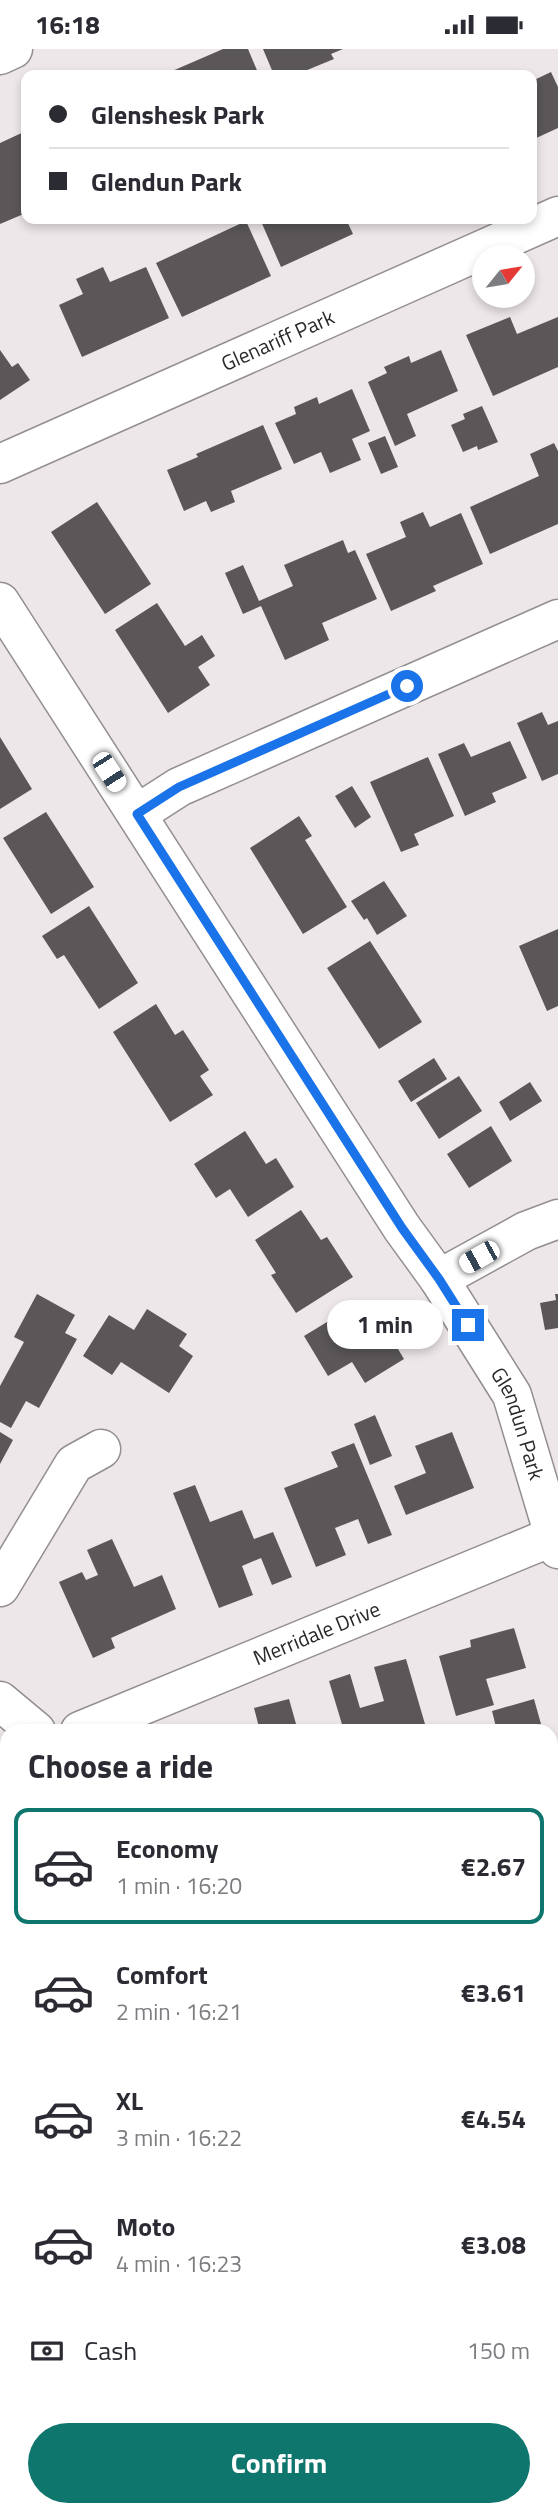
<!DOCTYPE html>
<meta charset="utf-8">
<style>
:root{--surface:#fff;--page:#f2f2f3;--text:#2b2b33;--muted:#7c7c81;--line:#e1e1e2;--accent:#0f766e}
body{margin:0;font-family:"Titillium Web",sans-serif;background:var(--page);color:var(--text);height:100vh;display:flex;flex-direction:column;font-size:26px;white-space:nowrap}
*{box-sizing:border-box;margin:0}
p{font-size:23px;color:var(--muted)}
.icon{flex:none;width:38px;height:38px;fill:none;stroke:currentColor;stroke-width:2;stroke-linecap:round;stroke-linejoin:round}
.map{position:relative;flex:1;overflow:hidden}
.side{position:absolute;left:0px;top:1675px;width:558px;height:793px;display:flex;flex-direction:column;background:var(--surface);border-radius:21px 21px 0 0;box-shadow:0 4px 10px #0003}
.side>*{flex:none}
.top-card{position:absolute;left:21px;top:21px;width:516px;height:154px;border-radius:14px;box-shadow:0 4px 10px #0003;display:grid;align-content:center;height:154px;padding:0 28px;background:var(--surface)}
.needle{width:46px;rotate:60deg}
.fabs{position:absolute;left:472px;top:196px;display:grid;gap:14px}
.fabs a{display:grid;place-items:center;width:63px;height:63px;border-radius:50%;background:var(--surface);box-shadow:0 4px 10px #0003;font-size:35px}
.end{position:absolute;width:32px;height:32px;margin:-16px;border:9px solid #1a73e8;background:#fff;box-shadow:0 0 0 4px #fff}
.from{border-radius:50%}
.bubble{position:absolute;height:49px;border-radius:24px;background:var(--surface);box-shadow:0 4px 10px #0003;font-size:23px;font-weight:700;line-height:49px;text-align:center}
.car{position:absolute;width:21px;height:42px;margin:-21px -10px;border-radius:9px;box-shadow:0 0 5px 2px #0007;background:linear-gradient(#fff 24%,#345 0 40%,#fff 0 76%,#345 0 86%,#fff 0)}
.top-card b{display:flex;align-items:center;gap:24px;height:66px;font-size:26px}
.top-card b+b{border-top:2px solid var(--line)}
.top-card i{width:18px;height:18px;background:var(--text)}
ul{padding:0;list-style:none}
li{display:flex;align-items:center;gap:21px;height:116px;margin:0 14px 10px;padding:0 14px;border:4px solid transparent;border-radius:14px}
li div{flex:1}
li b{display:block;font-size:26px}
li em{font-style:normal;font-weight:700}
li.current{border-color:var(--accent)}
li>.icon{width:63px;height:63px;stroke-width:1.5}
h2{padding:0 28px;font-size:32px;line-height:84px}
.pay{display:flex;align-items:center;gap:18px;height:77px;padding:0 28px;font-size:26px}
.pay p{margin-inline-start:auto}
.primary-button{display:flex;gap:14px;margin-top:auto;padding:14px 28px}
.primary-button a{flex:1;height:80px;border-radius:42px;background:var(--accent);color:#fff;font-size:28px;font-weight:700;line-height:80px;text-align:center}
.status{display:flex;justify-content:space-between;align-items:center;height:49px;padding:0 35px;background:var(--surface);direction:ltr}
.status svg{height:19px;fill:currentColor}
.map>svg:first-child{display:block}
.building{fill:#5b5759}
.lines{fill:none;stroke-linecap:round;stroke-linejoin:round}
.street-casing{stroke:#938e90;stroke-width:41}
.street{stroke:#fff;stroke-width:38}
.route{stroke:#1a73e8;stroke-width:9}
.labels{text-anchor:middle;stroke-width:7;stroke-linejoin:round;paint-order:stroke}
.street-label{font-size:21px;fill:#2a2829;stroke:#ede7e9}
</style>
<div class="status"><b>16:18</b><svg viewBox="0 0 49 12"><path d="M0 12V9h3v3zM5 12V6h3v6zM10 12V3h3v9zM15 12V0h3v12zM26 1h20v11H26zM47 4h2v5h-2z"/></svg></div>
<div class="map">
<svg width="558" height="2466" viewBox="0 0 558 2466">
<rect width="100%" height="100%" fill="#ede7e9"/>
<path class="building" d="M223,0H248L259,26H163Z
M263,0H343L331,5L334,10L295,26H274Z
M551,23L558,38V79L532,91V32Z
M26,82V164L0,175V94Z
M260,170H346L353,185L281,218Z
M246,172L271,227L182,268L156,214Z
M103,218L110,233L146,218L169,269L82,308L59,256L83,245L76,230Z
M510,268L517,285L558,268V318L493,347L466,286Z
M0,301L12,318L18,314L30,331L0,351Z
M441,301L458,342L407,365L416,387L395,397L368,333L387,324L384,318L409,307L411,314Z
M352,340L370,382L352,390L361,411L330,424L321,403L294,415L275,374L296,365L294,358L317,348L319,355Z
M482,357L498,393L478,401L477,397L463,403L451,376L465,370L463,365Z
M263,376L282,420L231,442L235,453L211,463L206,452L184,462L167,421L198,408L196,405Z
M385,387L398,418L381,425L368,394Z
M554,394L558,402V475L490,505L470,458L539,427L530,405Z
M97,453L151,535L105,565L51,483Z
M423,463L430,478L461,464L483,515L433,537L436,542L391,562L366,505L406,488L400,473Z
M343,491L348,504L355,501L377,550L322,574L329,591L285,611L261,557L243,565L225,524L243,516L259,552L293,537L284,516Z
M157,554L185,597L202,586L215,607L198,618L210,636L168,664L115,581Z
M542,663L548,676L558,672V725L542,732L517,674Z
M0,688L32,740L0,760Z
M510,692L527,729L492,744L496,753L465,767L438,705L464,694L471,708Z
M428,708L454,767L414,785L419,796L401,803L370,733Z
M352,737L371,768L355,779L335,747Z
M46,763L94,838L51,865L3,789Z
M299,767L312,787L305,791L347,858L303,885L250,799Z
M384,832L407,867L377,886L367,869L364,871L351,852Z
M89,857L138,934L99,960L64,906L57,910L42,887Z
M558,880V957L547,962L519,897Z
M370,892L422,973L379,1000L327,919Z
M156,955L175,986L183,981L209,1021L200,1027L213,1046L170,1073L113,983Z
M434,1009L447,1030L411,1053L398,1032Z
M459,1027L482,1062L439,1090L416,1054Z
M530,1033L542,1052L510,1072L499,1053Z
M491,1077L512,1112L469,1139L447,1105Z
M245,1082L266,1115L276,1109L294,1138L248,1168L230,1140L216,1149L194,1115Z
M301,1161L321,1191L327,1188L353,1228L296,1264L271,1226L276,1224L255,1191Z
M37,1245L75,1266L65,1284L77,1290L39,1359L26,1352L11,1379L0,1373V1337L24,1293L14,1288Z
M555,1245H558V1279L545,1281L540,1254L556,1251Z
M355,1256L374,1288L386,1280L404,1310L365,1334L352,1313L328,1327L304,1287Z
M147,1260L187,1285L179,1297L193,1307L169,1344L121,1313L112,1326L83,1307L109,1266L134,1281Z
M375,1366L392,1407L370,1416L354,1375Z
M0,1383L13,1391L0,1415Z
M452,1383L474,1439L406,1466L394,1437L426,1424L415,1397Z
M354,1394L392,1486L368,1495L358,1470L335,1479L346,1506L316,1518L284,1439L338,1418L331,1403Z
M195,1436L210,1473L242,1461L254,1490L273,1483L292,1528L272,1536L261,1509L242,1517L253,1546L219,1559L173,1444Z
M112,1490L134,1538L162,1526L176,1560L111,1589L115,1599L93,1609L59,1533L82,1523L86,1531L98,1526L87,1501Z
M514,1579L526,1619L486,1630L494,1656L456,1667L439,1607L471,1598L470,1591Z
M406,1610L427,1682H344L329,1632L350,1625L360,1659L384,1652L374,1618Z
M289,1650L298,1682H260L254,1659Z
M534,1650L541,1675L518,1682H497L492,1662Z
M558,1725V1793L551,1795V1727Z
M0,1807L7,1811V1829L4,1833L7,1835V1847L0,1858Z
M7,1946V1975L0,1957V1949Z
M552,1965L558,1982V2012L551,2014Z
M7,2190V2254L0,2256V2193Z
M551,2229L558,2232V2272L556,2271L551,2282Z
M162,2460H215L222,2466H158Z
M487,2460H532V2461L517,2466H489Z"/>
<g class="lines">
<g class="street-casing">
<g id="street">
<path d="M0,6L13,0"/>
<path id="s1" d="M0,415L558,167"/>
<path id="s2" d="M0,553L402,1179L439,1230L512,1346L558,1500"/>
<path d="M137,765L179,738L558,570"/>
<path d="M439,1230L526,1182L558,1170"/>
<path d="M0,1538L74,1415L101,1400"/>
<path d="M0,1652L36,1682"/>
<path id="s3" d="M80,1682L554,1487"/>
<path d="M551,1872L558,1869"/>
<path d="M0,2134L7,2131"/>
</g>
</g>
<use href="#street" class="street"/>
</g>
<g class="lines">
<path class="route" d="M407,637L179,738L137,765L402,1179L439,1230L468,1276"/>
</g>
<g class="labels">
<g class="street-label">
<text dy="7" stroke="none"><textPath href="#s1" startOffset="304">Glenariff Park</textPath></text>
<text dy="7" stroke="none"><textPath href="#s2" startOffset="973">Glendun Park</textPath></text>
<text dy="7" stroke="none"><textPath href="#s3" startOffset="256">Merridale Drive</textPath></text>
</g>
</g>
</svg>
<div class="fabs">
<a><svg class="needle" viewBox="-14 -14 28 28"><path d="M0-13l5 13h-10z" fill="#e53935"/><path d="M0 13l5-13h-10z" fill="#7c7c81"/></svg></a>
</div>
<i class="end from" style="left:407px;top:637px"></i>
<i class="end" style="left:468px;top:1276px"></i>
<div class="bubble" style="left:327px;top:1251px;width:116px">1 min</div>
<i class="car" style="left:109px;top:723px;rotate:147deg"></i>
<i class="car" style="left:479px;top:1208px;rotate:241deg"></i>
<div class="top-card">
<b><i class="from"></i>Glenshesk Park</b>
<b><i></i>Glendun Park</b>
</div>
<section class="side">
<h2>Choose a ride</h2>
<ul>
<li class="current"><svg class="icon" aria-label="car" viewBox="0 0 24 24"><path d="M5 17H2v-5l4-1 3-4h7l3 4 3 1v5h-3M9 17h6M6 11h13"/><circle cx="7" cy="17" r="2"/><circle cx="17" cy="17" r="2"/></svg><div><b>Economy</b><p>1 min · 16:20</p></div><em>€2.67</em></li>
<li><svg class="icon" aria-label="car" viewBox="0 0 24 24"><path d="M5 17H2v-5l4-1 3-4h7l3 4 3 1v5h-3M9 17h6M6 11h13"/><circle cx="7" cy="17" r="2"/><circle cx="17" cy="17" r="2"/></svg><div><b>Comfort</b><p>2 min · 16:21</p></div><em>€3.61</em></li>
<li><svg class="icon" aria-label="car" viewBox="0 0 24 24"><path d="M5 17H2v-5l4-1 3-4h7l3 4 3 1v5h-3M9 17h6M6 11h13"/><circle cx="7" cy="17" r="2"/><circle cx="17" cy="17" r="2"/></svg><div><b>XL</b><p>3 min · 16:22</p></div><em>€4.54</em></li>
<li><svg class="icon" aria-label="car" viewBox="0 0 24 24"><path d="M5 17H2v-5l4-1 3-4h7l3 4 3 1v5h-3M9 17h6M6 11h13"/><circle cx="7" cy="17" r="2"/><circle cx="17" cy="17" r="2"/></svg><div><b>Moto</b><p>4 min · 16:23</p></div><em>€3.08</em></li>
</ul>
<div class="pay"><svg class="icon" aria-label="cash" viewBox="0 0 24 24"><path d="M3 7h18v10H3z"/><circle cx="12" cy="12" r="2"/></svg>Cash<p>150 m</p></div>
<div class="primary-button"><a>Confirm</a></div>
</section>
</div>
